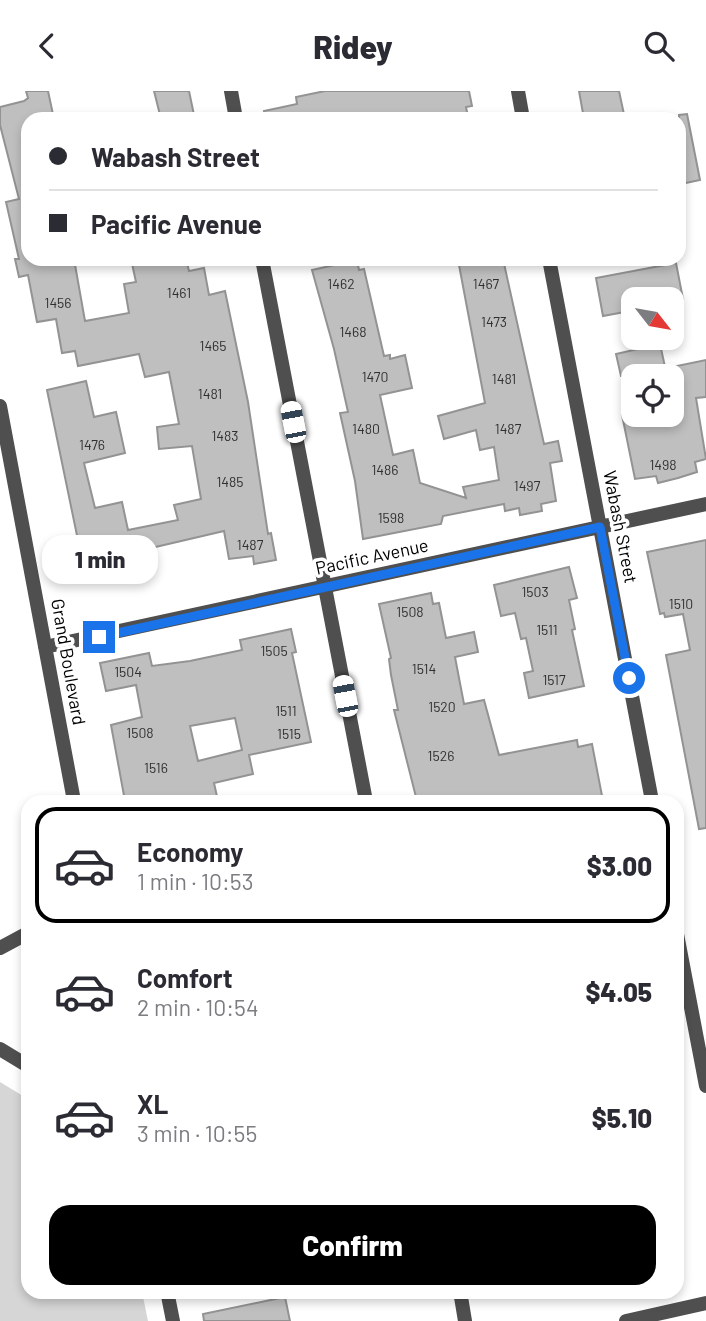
<!DOCTYPE html>
<meta charset="utf-8">
<style>
:root{--surface:#fff;--page:#f7f7f7;--text:#2b2b33;--muted:#7c7c81;--line:#e1e1e2;--accent:#000}
body{margin:0;font-family:Barlow,sans-serif;background:var(--page);color:var(--text);height:100vh;display:flex;flex-direction:column;font-size:26px;white-space:nowrap}
*{box-sizing:border-box;margin:0}
p{font-size:23px;color:var(--muted)}
.icon{flex:none;width:38px;height:38px;fill:none;stroke:currentColor;stroke-width:2;stroke-linecap:round;stroke-linejoin:round}
.map{position:relative;flex:1;overflow:hidden}
.sheet{position:absolute;left:21px;top:704px;width:663px;height:504px;display:flex;flex-direction:column;background:var(--surface);border-radius:21px;box-shadow:0 4px 10px #0003}
.sheet>*{flex:none}
.banner{position:absolute;left:21px;top:21px;width:665px;height:154px;border-radius:21px;box-shadow:0 4px 10px #0003;display:grid;align-content:center;height:154px;padding:0 28px;background:var(--surface)}
.needle{width:46px;rotate:121deg}
.fabs{position:absolute;left:621px;top:196px;display:grid;gap:14px}
.fabs a{display:grid;place-items:center;width:63px;height:63px;border-radius:14px;background:var(--surface);box-shadow:0 4px 10px #0003;font-size:35px}
.end{position:absolute;width:32px;height:32px;margin:-16px;border:9px solid #1a73e8;background:#fff;box-shadow:0 0 0 4px #fff}
.from{border-radius:50%}
.bubble{position:absolute;height:49px;border-radius:21px;background:var(--surface);box-shadow:0 4px 10px #0003;font-size:23px;font-weight:800;line-height:49px;text-align:center}
.car{position:absolute;width:21px;height:42px;margin:-21px -10px;border-radius:9px;box-shadow:0 0 5px 2px #0007;background:linear-gradient(#fff 24%,#345 0 40%,#fff 0 76%,#345 0 86%,#fff 0)}
.banner b{display:flex;align-items:center;gap:24px;height:66px;font-size:26px}
.banner b+b{border-top:2px solid var(--line)}
.banner i{width:18px;height:18px;background:var(--text)}
ul{padding:12px 0 0;list-style:none}
li{display:flex;align-items:center;gap:21px;height:116px;margin:0 14px 10px;padding:0 14px;border:4px solid transparent;border-radius:21px}
li div{flex:1}
li b{display:block;font-size:26px}
li em{font-style:normal;font-weight:800}
li.selected{border-color:var(--accent)}
li>.icon{width:63px;height:63px;stroke-width:1.5}
.button{display:flex;gap:14px;margin-top:auto;padding:14px 28px}
.button a{flex:1;height:80px;border-radius:21px;background:var(--accent);color:#fff;font-size:28px;font-weight:800;line-height:80px;text-align:center}
header{display:flex;justify-content:space-between;align-items:center;height:91px;padding:0 28px;background:var(--surface);font-size:32px;font-weight:800}
.map>svg:first-child{display:block}
.green{fill:#d6d6d6}
.building{fill:#bfbfbf;stroke:#939393;stroke-width:2;fill-rule:evenodd}
.lines{fill:none;stroke-linecap:round;stroke-linejoin:round}
.minor{stroke:#4f4f4f;stroke-width:14}
.tertiary{stroke:#4f4f4f;stroke-width:14}
.route{stroke:#1a73e8;stroke-width:9}
.labels{text-anchor:middle;stroke-width:7;stroke-linejoin:round;paint-order:stroke}
.number-label{font-size:14px;fill:#303030}
.street-label{font-size:18px;fill:#000;stroke:#fff}
</style>
<header><svg class="icon" aria-label="back" viewBox="0 0 24 24"><path d="M15 5l-7 7 7 7"/></svg>Ridey<svg class="icon" aria-label="search" viewBox="0 0 24 24"><circle cx="10" cy="10" r="6"/><path d="M15 15l6 6"/></svg></header>
<div class="map">
<svg width="706" height="1230" viewBox="0 0 706 1230">
<rect width="100%" height="100%" fill="#fff"/>
<path class="green" d="M0,991L28,1008V1200L142,1201L148,1230H0Z"/>
<path class="building" d="M26,0H48L54,28H28V168H74L85,230L129,222L124,193L136,191L131,168H186L189,180L204,177L209,204L225,200L248,311L268,443L271,442L276,469L254,473L253,465L229,468L224,440L70,476L80,459L47,299L86,290L94,326L116,321L125,362L84,372L95,417L122,411L128,439L178,429L174,414L201,408L192,355L159,358L157,336L179,333L169,281L145,286L139,263L78,275L75,260L62,262L56,228L37,231L28,184L19,186L15,168H19L6,111L19,108L0,34V16L24,10L28,7Z
M154,0H189L194,24L161,28Z
M325,0H469L472,15L466,16L468,26L455,28H265L264,20L297,13L296,6Z
M579,0H619L625,28H584Z
M687,23L700,89L681,93L679,24Z
M489,168H503L544,353L558,350L562,370L550,372L556,410L541,413L542,420L520,424L519,417L505,420L504,413L443,425L441,433L363,448L355,390L340,322L348,321L334,258L312,179L357,169L359,179L364,178L384,265L390,264V268L405,264L412,297L380,304L393,364L413,359L420,392L466,407L463,396L499,389L494,356L480,359L476,339L444,348L438,325L485,312L459,174Z
M676,172L683,208H627L630,220L603,225L596,187Z
M660,253L667,285H621L616,263Z
M706,269V306L696,307L706,368L695,371L697,381L678,387L658,392L656,385L635,388L622,324H672V276Z
M706,449V737L699,738L666,564L690,559L683,523L665,526L664,522L660,523L647,461Z
M569,476L577,507L569,509L575,538L572,539L584,595L529,607L524,582L533,580L526,547L521,548L515,522L501,525L494,494Z
M431,502L433,513L439,512L446,547L474,541L478,561L455,566L459,587L464,613L484,609L499,664L577,649L578,656L592,653L603,710H417L394,619H398L391,584L389,568L391,567L379,513Z
M291,538L296,561L292,562L311,651L249,664L253,683L214,692L218,710H125L111,634L142,626L136,594L106,600L100,572L149,562L152,575L190,570L242,559L240,549ZM235,627L242,659L198,670L190,635Z
M285,1206L290,1230H204L203,1223Z"/>
<g class="lines">
<path class="minor" d="M231,0L236,28
M518,0L523,28
M262,168L366,710
M549,168L652,710
M0,315L74,710
M45,556L706,413
M677,843L706,995
M0,857L28,842
M460,1200L465,1230
M626,1230L706,1212"/>
<path class="tertiary" d="M0,958L28,975
M167,1200L173,1230"/>
</g>
<g class="lines">
<path class="route" d="M99,546L600,436L629,587"/>
</g>
<g class="labels">
<g class="number-label">
<text x="341" y="198">1462</text>
<text x="486" y="198">1467</text>
<text x="179" y="207">1461</text>
<text x="58" y="217">1456</text>
<text x="494" y="236">1473</text>
<text x="353" y="246">1468</text>
<text x="213" y="260">1465</text>
<text x="375" y="291">1470</text>
<text x="504" y="293">1481</text>
<text x="210" y="308">1481</text>
<text x="366" y="343">1480</text>
<text x="508" y="343">1487</text>
<text x="225" y="350">1483</text>
<text x="92" y="359">1476</text>
<text x="663" y="379">1498</text>
<text x="385" y="384">1486</text>
<text x="230" y="396">1485</text>
<text x="527" y="400">1497</text>
<text x="391" y="432">1598</text>
<text x="250" y="459">1487</text>
<text x="535" y="506">1503</text>
<text x="681" y="518">1510</text>
<text x="410" y="526">1508</text>
<text x="547" y="544">1511</text>
<text x="274" y="565">1505</text>
<text x="424" y="583">1514</text>
<text x="128" y="586">1504</text>
<text x="554" y="594">1517</text>
<text x="442" y="621">1520</text>
<text x="286" y="625">1511</text>
<text x="140" y="647">1508</text>
<text x="289" y="648">1515</text>
<text x="441" y="670">1526</text>
<text x="156" y="682">1516</text>
</g>
<g class="street-label">
<text transform="translate(620 436) rotate(79)" y="6">Wabash Street</text>
<text transform="translate(372 466) rotate(-12)" y="6">Pacific Avenue</text>
<text transform="translate(68 571) rotate(80)" y="6">Grand Boulevard</text>
</g>
</g>
</svg>
<div class="fabs">
<a><svg class="needle" viewBox="-14 -14 28 28"><path d="M0-13l5 13h-10z" fill="#e53935"/><path d="M0 13l5-13h-10z" fill="#7c7c81"/></svg></a>
<a><svg class="icon" aria-label="locate" viewBox="0 0 24 24"><circle cx="12" cy="12" r="6"/><path d="M12 2v4M12 18v4M2 12h4M18 12h4"/></svg></a>
</div>
<i class="end from" style="left:629px;top:587px"></i>
<i class="end" style="left:99px;top:546px"></i>
<div class="bubble" style="left:42px;top:444px;width:116px">1 min</div>
<i class="car" style="left:293px;top:331px;rotate:349deg"></i>
<i class="car" style="left:345px;top:605px;rotate:349deg"></i>
<div class="banner">
<b><i class="from"></i>Wabash Street</b>
<b><i></i>Pacific Avenue</b>
</div>
<section class="sheet">
<ul>
<li class="selected"><svg class="icon" aria-label="car" viewBox="0 0 24 24"><path d="M5 17H2v-5l4-1 3-4h7l3 4 3 1v5h-3M9 17h6M6 11h13"/><circle cx="7" cy="17" r="2"/><circle cx="17" cy="17" r="2"/></svg><div><b>Economy</b><p>1 min · 10:53</p></div><em>$3.00</em></li>
<li><svg class="icon" aria-label="car" viewBox="0 0 24 24"><path d="M5 17H2v-5l4-1 3-4h7l3 4 3 1v5h-3M9 17h6M6 11h13"/><circle cx="7" cy="17" r="2"/><circle cx="17" cy="17" r="2"/></svg><div><b>Comfort</b><p>2 min · 10:54</p></div><em>$4.05</em></li>
<li><svg class="icon" aria-label="car" viewBox="0 0 24 24"><path d="M5 17H2v-5l4-1 3-4h7l3 4 3 1v5h-3M9 17h6M6 11h13"/><circle cx="7" cy="17" r="2"/><circle cx="17" cy="17" r="2"/></svg><div><b>XL</b><p>3 min · 10:55</p></div><em>$5.10</em></li>
</ul>
<div class="button"><a>Confirm</a></div>
</section>
</div>
